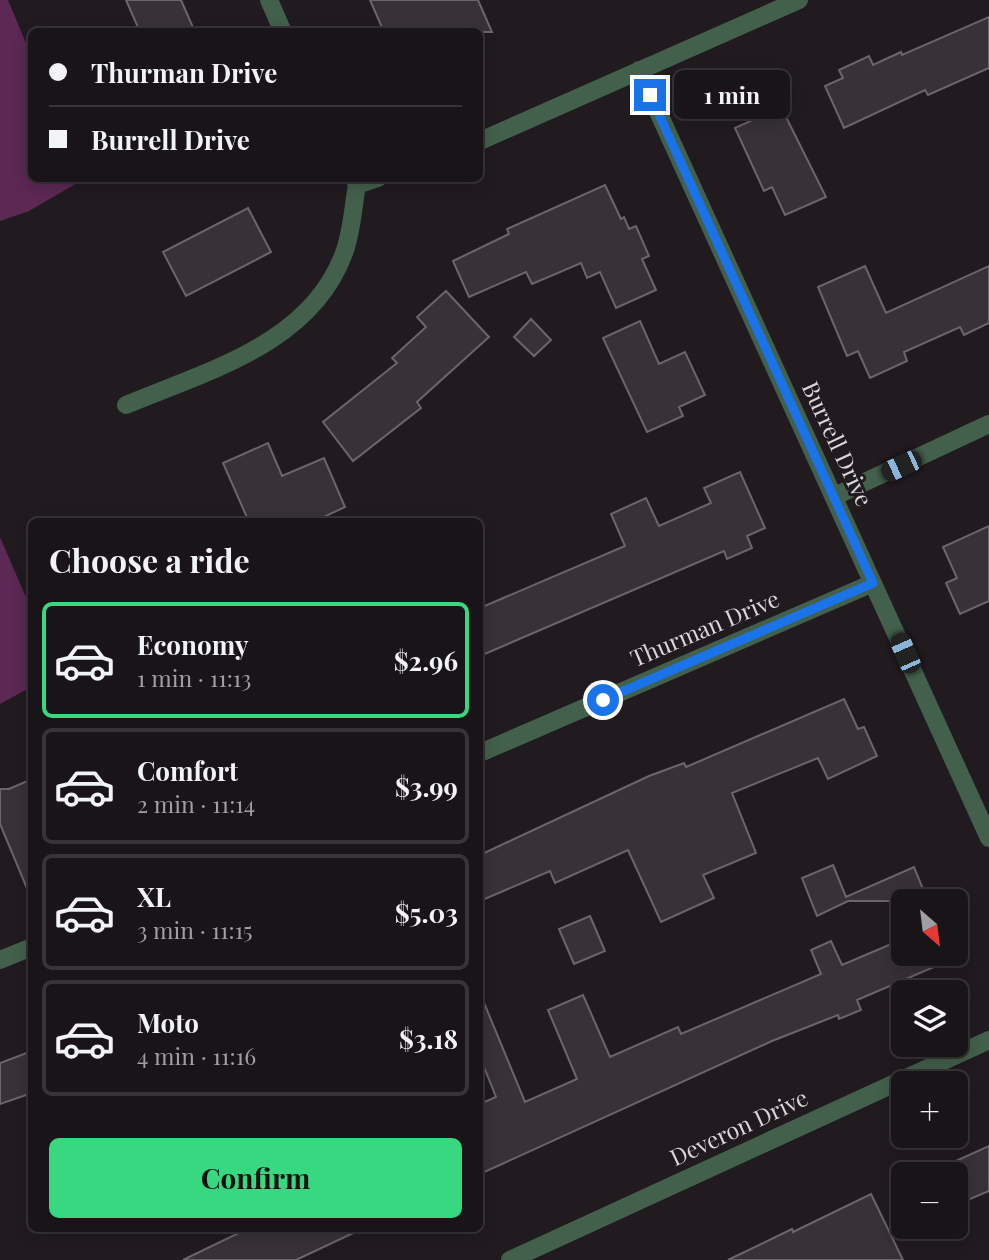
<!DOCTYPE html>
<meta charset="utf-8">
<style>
:root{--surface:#191418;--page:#262125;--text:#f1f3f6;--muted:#9f9ea2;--line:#373337;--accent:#37d880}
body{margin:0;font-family:"Playfair Display",serif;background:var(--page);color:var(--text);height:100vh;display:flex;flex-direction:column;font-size:26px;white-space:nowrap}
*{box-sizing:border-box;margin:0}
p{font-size:23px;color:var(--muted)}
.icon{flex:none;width:38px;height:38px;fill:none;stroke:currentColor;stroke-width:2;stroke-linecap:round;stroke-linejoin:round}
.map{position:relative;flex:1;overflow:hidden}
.sheet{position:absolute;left:28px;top:518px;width:455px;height:714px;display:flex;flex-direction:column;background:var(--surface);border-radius:10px;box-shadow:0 4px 18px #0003,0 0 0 2px var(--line)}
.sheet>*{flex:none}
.guide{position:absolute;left:28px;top:28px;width:455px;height:154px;border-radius:10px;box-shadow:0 4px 18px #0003,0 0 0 2px var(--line);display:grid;align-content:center;height:154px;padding:0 21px;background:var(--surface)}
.needle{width:46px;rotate:152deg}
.tools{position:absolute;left:891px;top:889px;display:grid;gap:14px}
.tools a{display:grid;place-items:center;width:77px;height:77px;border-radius:10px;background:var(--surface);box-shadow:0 4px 18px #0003,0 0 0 2px var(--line);font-size:35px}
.end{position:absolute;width:32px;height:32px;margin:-16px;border:9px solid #1a73e8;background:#fff;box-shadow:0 0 0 4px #fff}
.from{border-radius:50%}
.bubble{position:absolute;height:49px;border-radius:10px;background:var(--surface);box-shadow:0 4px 18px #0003,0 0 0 2px var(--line);font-size:23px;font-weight:700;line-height:49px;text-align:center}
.car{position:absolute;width:21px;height:42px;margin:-21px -10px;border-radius:9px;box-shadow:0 0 5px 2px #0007;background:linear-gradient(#222 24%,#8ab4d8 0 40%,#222 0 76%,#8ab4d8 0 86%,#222 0)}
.guide b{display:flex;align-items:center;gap:24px;height:66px;font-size:26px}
.guide b+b{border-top:2px solid var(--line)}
.guide i{width:18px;height:18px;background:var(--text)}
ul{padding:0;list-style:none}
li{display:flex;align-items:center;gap:21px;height:116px;margin:0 14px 10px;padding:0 7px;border:4px solid var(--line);border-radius:10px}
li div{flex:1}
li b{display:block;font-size:26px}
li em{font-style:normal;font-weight:700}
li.on{border-color:var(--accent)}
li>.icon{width:63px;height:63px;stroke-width:1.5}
h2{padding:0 21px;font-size:32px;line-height:84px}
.action{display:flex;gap:14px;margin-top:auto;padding:14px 21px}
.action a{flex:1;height:80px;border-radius:10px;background:var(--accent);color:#111;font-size:28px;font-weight:700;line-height:80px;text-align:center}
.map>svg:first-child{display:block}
.green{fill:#5c2854}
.building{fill:#383237;stroke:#6c656a;stroke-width:2}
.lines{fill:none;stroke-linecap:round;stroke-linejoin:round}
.minor{stroke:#43604c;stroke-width:18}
.route{stroke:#1a73e8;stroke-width:9}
.labels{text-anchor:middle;stroke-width:6;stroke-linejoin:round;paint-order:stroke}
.street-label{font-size:23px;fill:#dad6d9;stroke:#211b20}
</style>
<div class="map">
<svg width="989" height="1260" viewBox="0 0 989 1260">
<rect width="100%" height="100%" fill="#211b20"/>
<path class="green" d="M0,0H8L31,55L32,178L84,179L29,211L0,221Z
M0,537L31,609V687L0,704Z"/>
<path class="building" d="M126,0H181L195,32H140Z
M370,0H478L492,32H384Z
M989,17V68L928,95L925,90L844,128L825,86L843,78L839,70L869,56L873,65L901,52L902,55Z
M781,107L826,197L785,215L772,187L764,191L735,128Z
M605,185L621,219L624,217L629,229L636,226L649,256L642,259L656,290L616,308L600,272L587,278L581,263L532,284L526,272L469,297L453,261L509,234L507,229Z
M248,208L271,252L186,296L163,252Z
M865,266L886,313L989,266V323L964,335L960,327L904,352L907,361L870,378L858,351L847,356L818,287Z
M446,291L489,337L417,402L421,408L353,461L323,422L397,363L392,358L426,327L417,317Z
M531,319L551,340L534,356L514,337Z
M640,321L659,364L685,352L705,395L679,407L683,416L647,432L603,338Z
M268,443L282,476L324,458L345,507L313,522H249L223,463Z
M740,472L765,528L747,536L752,548L727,559L724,551L480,656V608L625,546L611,514L646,498L659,526L711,503L704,488Z
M989,526V601L960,614L946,583L957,578L943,547Z
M844,699L858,729L864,727L877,756L828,779L818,758L732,793L756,853L703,875L714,898L661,922L628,850L555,883L550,871L480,901V855L649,776L684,763L686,767Z
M32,779V898H31L0,824V789H9Z
M833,865L846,897L914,867L928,901H848L817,916L802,878Z
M590,916L605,951L574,964L559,929Z
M903,939V954H964L857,1000L861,1010L839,1019L838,1015L772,1041L480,1174V1104L496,1097L480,1057V993L525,1102L577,1079L548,1010L583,995L610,1057L678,1027L681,1034L821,974L811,950L831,941L842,965Z
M32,1051V1093L0,1104V1063Z
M989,1146V1191L956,1205V1161Z
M871,1194L903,1260H728L792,1229L793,1232Z
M249,1228H364L296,1260H183Z"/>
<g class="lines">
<path class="minor" d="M269,0L283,32
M639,70L989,838
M480,141L799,0
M357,185L378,178
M126,405C207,371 311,344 344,253C352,232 353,207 357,185L354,178
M835,496L989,424
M480,753L873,583
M0,960L32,947
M510,1260L989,1040"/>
</g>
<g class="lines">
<path class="route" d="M603,700L873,583L650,95"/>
</g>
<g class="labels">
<g class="street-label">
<text transform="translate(837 444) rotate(65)" y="8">Burrell Drive</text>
<text transform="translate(705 629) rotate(-23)" y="8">Thurman Drive</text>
<text transform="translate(739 1128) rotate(-25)" y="8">Deveron Drive</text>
</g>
</g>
</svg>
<div class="tools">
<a><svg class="needle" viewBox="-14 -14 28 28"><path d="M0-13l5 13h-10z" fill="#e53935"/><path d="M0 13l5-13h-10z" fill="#9f9ea2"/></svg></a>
<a><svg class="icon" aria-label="layers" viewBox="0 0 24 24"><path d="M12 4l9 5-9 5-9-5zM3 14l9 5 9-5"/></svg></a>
<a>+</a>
<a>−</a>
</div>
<i class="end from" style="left:603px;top:700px"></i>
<i class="end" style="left:650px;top:95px"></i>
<div class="bubble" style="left:674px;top:70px;width:116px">1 min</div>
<i class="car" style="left:901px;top:466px;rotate:245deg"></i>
<i class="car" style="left:905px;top:653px;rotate:336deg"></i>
<div class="guide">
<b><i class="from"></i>Thurman Drive</b>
<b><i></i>Burrell Drive</b>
</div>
<section class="sheet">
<h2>Choose a ride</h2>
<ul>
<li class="on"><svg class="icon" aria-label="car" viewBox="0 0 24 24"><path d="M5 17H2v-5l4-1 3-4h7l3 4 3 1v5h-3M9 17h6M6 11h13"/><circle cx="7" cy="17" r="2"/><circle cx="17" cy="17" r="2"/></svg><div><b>Economy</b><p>1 min · 11:13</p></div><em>$2.96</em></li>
<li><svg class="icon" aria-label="car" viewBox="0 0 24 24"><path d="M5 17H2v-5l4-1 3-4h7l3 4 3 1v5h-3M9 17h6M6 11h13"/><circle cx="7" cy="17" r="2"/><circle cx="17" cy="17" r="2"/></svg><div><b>Comfort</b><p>2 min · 11:14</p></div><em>$3.99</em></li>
<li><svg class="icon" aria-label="car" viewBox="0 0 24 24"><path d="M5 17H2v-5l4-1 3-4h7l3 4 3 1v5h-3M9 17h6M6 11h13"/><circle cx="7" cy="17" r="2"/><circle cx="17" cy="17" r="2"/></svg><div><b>XL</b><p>3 min · 11:15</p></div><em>$5.03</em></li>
<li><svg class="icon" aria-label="car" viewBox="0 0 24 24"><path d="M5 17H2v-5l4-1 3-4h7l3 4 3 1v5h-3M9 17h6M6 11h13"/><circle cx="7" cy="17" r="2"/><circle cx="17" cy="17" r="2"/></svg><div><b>Moto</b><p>4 min · 11:16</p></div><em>$3.18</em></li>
</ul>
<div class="action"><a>Confirm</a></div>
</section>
</div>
